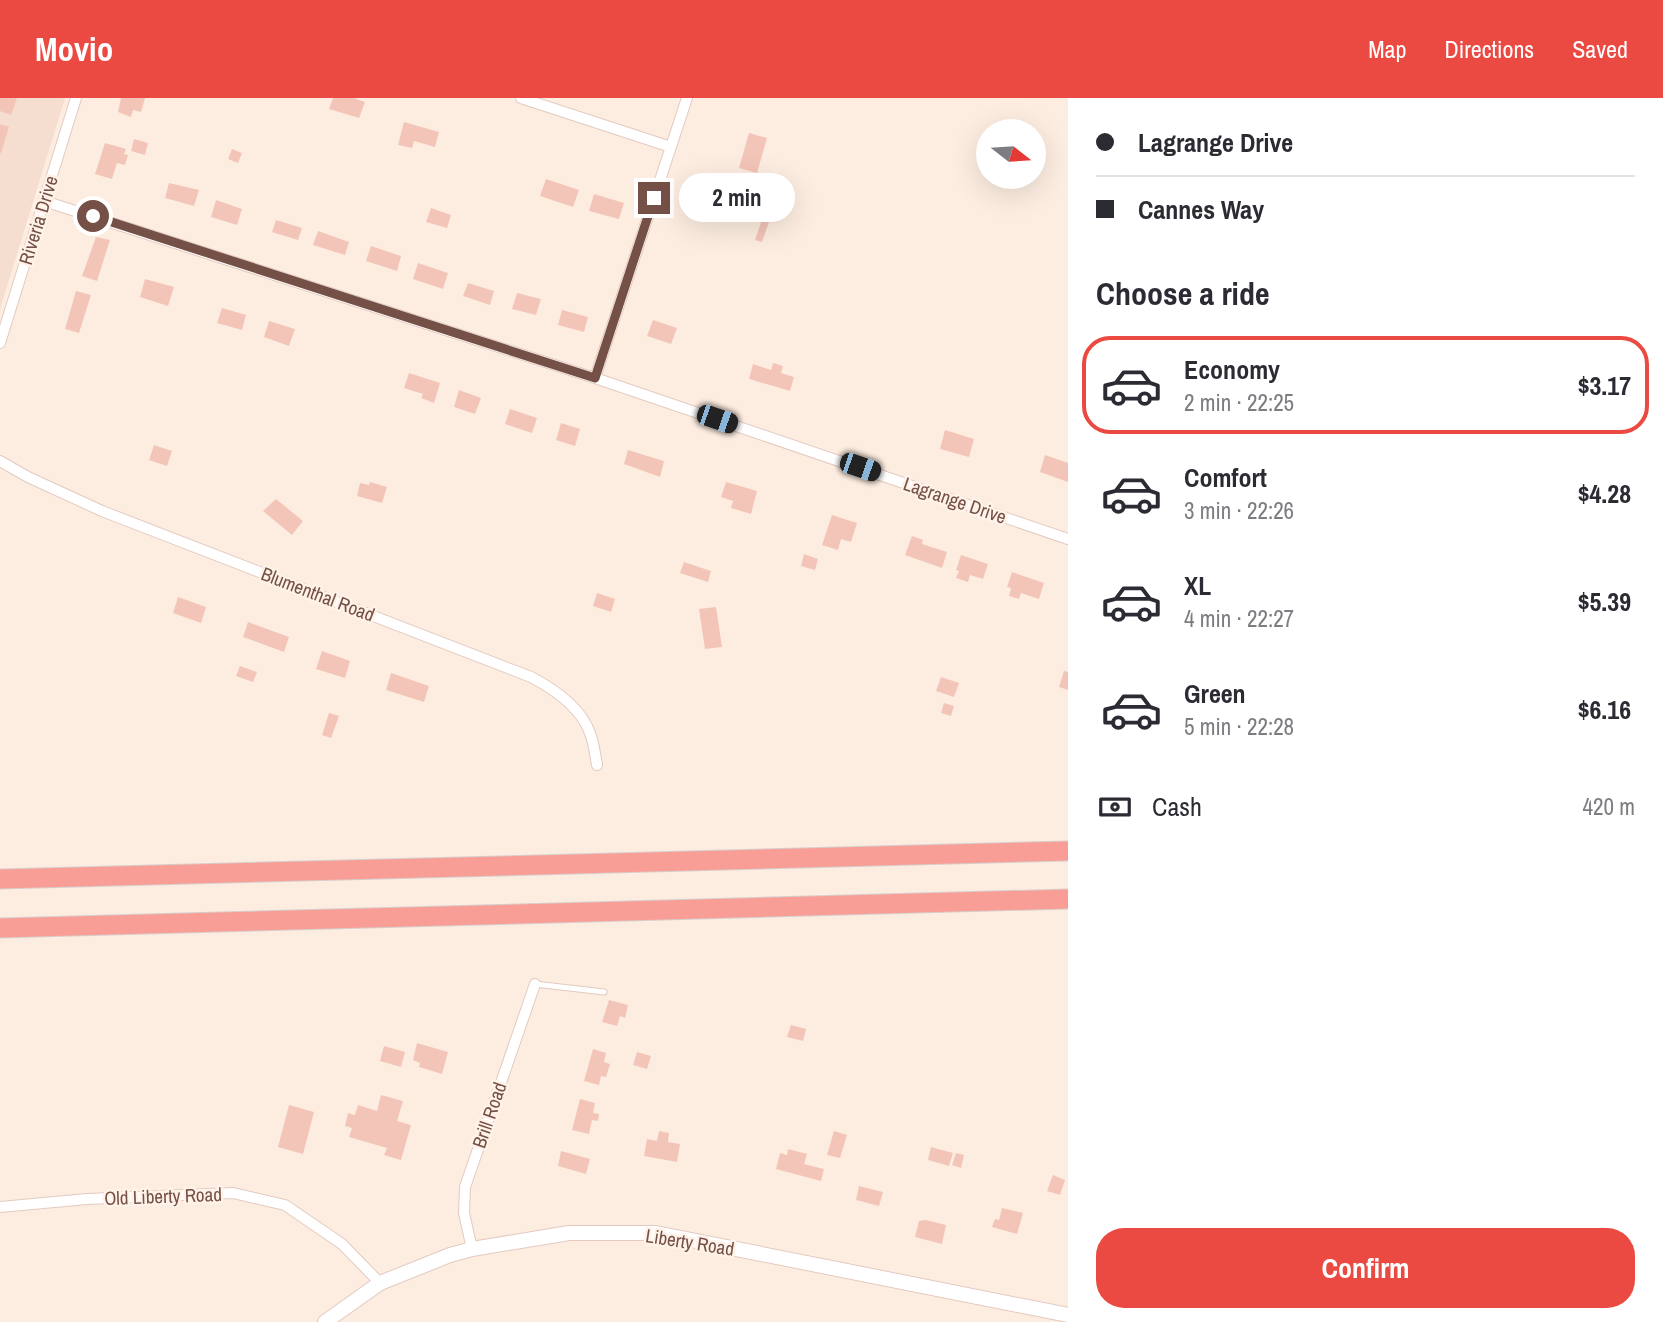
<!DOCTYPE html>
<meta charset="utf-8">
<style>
:root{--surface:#fff;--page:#f2f2f3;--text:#2b2b33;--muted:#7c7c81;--line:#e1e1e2;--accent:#eb4a42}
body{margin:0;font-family:"Archivo Narrow",sans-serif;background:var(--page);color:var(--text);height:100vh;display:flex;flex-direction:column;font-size:26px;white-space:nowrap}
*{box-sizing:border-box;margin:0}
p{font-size:23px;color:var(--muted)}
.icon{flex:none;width:38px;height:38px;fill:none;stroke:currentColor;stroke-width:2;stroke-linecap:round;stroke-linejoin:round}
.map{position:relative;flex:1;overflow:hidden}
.panel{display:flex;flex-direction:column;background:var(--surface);width:595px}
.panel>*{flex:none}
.top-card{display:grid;align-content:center;height:154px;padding:0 28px;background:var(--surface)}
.needle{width:46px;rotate:107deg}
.controls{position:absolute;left:976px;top:21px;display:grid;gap:14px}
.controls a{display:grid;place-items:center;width:70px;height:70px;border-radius:50%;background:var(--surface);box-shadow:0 7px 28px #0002;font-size:35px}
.end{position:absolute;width:32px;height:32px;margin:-16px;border:9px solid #755047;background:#fff;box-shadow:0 0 0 4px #fff}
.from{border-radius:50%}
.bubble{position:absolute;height:49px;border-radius:24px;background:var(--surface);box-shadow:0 7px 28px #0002;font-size:23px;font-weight:700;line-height:49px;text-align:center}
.car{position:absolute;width:21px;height:42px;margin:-21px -10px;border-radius:9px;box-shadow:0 0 5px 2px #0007;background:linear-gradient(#222 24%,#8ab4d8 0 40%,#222 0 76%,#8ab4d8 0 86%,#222 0)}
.top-card b{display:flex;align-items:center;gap:24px;height:66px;font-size:26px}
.top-card b+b{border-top:2px solid var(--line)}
.top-card i{width:18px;height:18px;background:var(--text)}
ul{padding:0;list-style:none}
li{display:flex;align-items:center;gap:21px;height:98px;margin:0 14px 10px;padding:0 14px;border:4px solid transparent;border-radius:28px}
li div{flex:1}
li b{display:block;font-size:26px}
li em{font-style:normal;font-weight:700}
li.on{border-color:var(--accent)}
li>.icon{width:63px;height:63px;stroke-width:1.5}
h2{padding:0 28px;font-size:32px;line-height:84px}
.pay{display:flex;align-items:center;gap:18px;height:77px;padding:0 28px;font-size:26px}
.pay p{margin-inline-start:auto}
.cta{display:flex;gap:14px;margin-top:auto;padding:14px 28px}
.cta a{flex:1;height:80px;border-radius:28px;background:var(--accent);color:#fff;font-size:28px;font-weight:700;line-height:80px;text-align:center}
header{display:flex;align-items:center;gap:42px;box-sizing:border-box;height:98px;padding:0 35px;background:var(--accent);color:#fff}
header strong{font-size:33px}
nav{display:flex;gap:38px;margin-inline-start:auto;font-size:24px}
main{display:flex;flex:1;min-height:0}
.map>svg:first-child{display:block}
.residential{fill:#f5ddcf}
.building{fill:#f3c5b8}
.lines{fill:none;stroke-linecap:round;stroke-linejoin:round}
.service-casing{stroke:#e3cac0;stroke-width:7}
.minor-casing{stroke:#e3cac0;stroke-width:12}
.tertiary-casing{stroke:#e3cac0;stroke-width:16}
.motorway-casing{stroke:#d8cecb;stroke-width:21}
.service{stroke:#fff;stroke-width:5}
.minor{stroke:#fff;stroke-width:10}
.tertiary{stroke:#fff;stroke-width:14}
.motorway{stroke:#f99e96;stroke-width:19}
.route{stroke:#755047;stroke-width:9}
.labels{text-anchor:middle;stroke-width:5;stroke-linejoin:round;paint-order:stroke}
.street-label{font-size:19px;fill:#755047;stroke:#fff2e8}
</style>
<header>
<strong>Movio</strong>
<nav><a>Map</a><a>Directions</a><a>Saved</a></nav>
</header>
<main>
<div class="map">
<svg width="1068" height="1224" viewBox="0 0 1068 1224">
<rect width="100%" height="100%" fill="#fdede1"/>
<path class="residential" d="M0,0H65L0,211Z"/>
<path class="building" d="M0,0H17L11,17L0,13Z
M121,0H145L141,14L133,12L131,19L118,14Z
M333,0H354L365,4L359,20L329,11Z
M404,24L439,34L435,49L414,43L412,50L398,47Z
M0,26L9,29L1,55H0Z
M749,35L767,40L757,75L739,70Z
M134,41L148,45L145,57L131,53Z
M105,45L126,51L124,56L128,57L125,67L117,65L112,81L95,76Z
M232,51L242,55L238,65L228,61Z
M546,81L579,92L573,109L540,98Z
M169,85L199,92L194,108L165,100Z
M594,96L624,105L619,121L589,113Z
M216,102L242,111L237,127L211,119Z
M431,110L451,117L447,130L426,124Z
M766,110L773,112L762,144L755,142Z
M276,122L302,130L298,142L272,134Z
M318,133L349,144L345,157L313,147Z
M96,139L110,142L97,183L82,178Z
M371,148L401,158L397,173L366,163Z
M418,165L448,175L443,191L413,181Z
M145,181L174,189L168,208L140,199Z
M468,185L494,193L490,207L463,198Z
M76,193L91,197L79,235L65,231Z
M517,195L541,201L536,217L512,211Z
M222,210L246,217L242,232L217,225Z
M562,212L588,219L584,234L558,227Z
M653,222L677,230L671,246L647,238Z
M269,223L295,231L289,248L264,239Z
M773,265L783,268L781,275L794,279L790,293L749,281L753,266L771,272Z
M409,275L440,285L434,305L421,300L423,296L404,290Z
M459,292L481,300L475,316L454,309Z
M510,311L537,320L532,335L505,326Z
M561,325L580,331L575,348L556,342Z
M945,332L974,341L969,359L940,351Z
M154,347L172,353L167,368L149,362Z
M628,352L664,363L660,379L624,366Z
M1045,357L1068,365V384L1040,374Z
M370,384L387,389L382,405L357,398L360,385L369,387Z
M726,384L757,393L751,416L731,410L733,403L721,399Z
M276,401L303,423L292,437L263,413Z
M832,417L857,425L851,444L841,441L838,452L822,447Z
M912,438L923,442L922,446L947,454L942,470L905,457Z
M804,456L818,461L815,472L801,468Z
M961,457L988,466L983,481L970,477L968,484L956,480L959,473L956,472Z
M684,464L711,473L708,484L680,475Z
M1012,474L1044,485L1039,501L1021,495L1019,501L1009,498L1011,490L1007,489Z
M597,495L615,501L611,514L593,508Z
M178,499L206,509L201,525L173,515Z
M716,509L722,549L705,551L699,511Z
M248,524L289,539L284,554L243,539Z
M322,553L350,563L345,580L316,571Z
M240,568L257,574L253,584L236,578Z
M1064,573L1068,574V592L1059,589Z
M391,575L429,588L424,604L386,592Z
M941,579L959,585L954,599L936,593Z
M944,605L954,608L951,618L941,615Z
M329,615L339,618L331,640L322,637Z
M609,902L628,907L625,920L620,918L617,928L602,924Z
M791,927L806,931L803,943L787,939Z
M417,945L448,954L442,976L419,969L420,965L413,962Z
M384,948L405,954L401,969L380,963Z
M593,951L606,955L604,964L610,966L606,979L601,978L599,987L584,983Z
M637,954L651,958L647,971L633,967Z
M381,997L403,1003L397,1023L411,1027L401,1062L384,1057L387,1050L349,1039L352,1030L345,1028L348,1015L355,1017L358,1007L377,1013Z
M580,1001L595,1005L593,1015L599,1016L598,1023L592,1022L589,1036L572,1032Z
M289,1007L314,1014L303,1056L278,1049Z
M659,1033L669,1035L668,1044L680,1046L677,1064L644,1058L647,1041L657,1043Z
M834,1033L847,1037L840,1060L827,1057Z
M931,1049L953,1055L949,1068L928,1062Z
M788,1051L807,1056L804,1066L824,1071L821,1083L776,1071L780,1055L787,1057Z
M561,1053L590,1061L586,1076L558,1068Z
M956,1055L964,1057L961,1070L952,1067Z
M1053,1077L1065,1082L1060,1097L1047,1093Z
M859,1088L883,1094L879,1108L856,1102Z
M1002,1110L1023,1115L1017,1136L992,1129L995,1121L999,1122Z
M926,1122L946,1127L942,1146L915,1139L919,1123Z"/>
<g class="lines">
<g class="service-casing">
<path id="service" d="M535,886L604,894"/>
</g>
<g class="minor-casing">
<path id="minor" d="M521,0L671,49
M44,103L595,280L1068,441
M0,245L76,0
M595,280L687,0
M0,363L28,379L102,413L531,579C554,591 581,610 590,635C594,645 595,657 597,667
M0,1109L87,1101L233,1095L285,1107L342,1146L380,1185
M472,1151L464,1115L465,1089L535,886"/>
</g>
<g class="tertiary-casing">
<path id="tertiary" d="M325,1224L380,1185L450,1157L472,1151L569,1135H656L1068,1217"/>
</g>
<g class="motorway-casing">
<path id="motorway" d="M0,781L1068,753
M0,830L1068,801"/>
</g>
<use href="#service" class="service"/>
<use href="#minor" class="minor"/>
<use href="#tertiary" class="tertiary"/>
<use href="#motorway" class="motorway"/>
</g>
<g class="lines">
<path class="route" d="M93,118L595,280L654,100"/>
</g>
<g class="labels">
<g class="street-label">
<text transform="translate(38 122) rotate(-73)" y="7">Riveria Drive</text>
<text transform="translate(955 402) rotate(19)" y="7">Lagrange Drive</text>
<text transform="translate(318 496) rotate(21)" y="7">Blumenthal Road</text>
<text transform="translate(489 1017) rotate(-71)" y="7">Brill Road</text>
<text transform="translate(163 1098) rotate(-2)" y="7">Old Liberty Road</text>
<text transform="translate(690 1144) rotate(9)" y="7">Liberty Road</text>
</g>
</g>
</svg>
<div class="controls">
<a><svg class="needle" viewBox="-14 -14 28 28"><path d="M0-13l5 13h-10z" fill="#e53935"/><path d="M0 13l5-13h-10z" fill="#7c7c81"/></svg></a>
</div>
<i class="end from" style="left:93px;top:118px"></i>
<i class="end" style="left:654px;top:100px"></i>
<div class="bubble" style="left:679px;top:75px;width:116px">2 min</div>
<i class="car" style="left:717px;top:321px;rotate:109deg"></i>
<i class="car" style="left:860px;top:369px;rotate:109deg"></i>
</div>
<section class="panel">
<div class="top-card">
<b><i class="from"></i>Lagrange Drive</b>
<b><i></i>Cannes Way</b>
</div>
<h2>Choose a ride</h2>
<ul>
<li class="on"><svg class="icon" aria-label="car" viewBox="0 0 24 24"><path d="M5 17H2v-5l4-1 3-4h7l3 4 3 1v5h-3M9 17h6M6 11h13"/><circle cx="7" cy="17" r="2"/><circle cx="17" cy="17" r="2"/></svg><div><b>Economy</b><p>2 min · 22:25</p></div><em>$3.17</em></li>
<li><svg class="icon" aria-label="car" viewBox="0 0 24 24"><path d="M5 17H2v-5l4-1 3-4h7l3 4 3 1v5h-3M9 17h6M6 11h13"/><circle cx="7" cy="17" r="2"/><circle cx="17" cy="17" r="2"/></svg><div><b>Comfort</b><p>3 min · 22:26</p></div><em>$4.28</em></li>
<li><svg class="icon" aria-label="car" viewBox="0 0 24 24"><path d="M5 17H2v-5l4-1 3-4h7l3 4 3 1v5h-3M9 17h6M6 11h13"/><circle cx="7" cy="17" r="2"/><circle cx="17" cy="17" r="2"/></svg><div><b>XL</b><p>4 min · 22:27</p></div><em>$5.39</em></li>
<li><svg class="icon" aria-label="car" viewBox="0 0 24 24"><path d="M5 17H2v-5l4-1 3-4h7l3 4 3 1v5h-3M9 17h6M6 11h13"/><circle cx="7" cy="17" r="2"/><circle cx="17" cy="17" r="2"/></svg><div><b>Green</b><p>5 min · 22:28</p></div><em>$6.16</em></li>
</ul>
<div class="pay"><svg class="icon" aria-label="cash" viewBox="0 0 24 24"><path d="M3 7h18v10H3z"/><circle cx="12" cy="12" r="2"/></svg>Cash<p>420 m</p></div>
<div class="cta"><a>Confirm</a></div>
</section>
</main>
